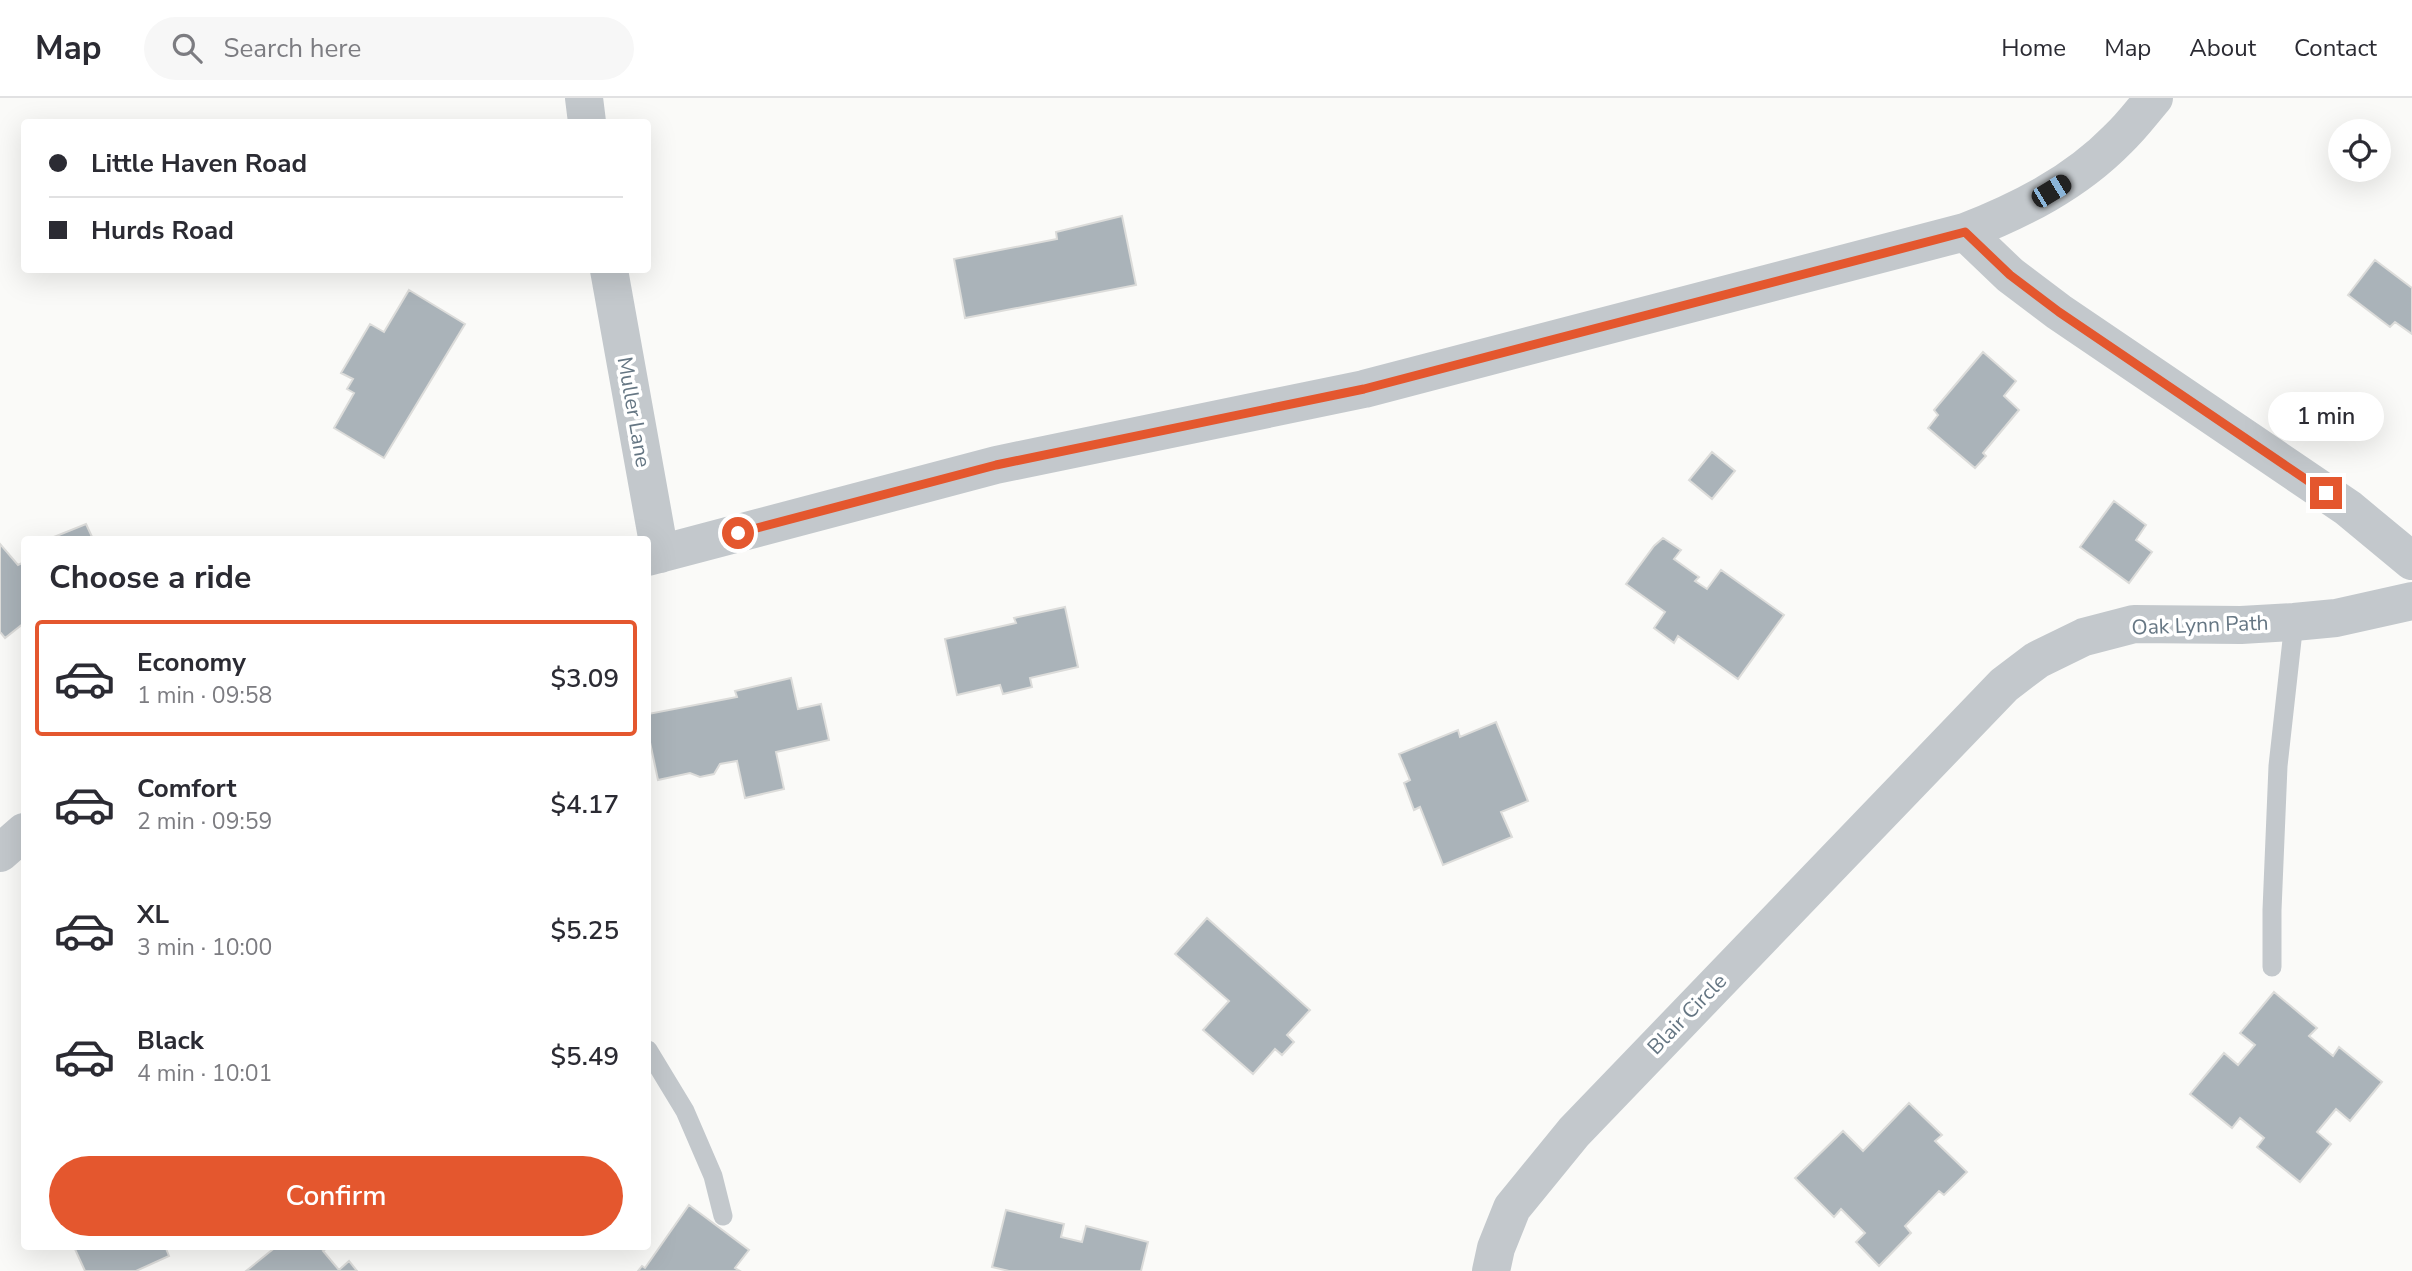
<!DOCTYPE html>
<meta charset="utf-8">
<style>
:root{--surface:#fff;--page:#f7f7f7;--text:#2b2b33;--muted:#7c7c81;--line:#e1e1e2;--accent:#e4572e}
body{margin:0;font-family:"Nunito Sans",sans-serif;background:var(--page);color:var(--text);height:100vh;display:flex;flex-direction:column;font-size:26px;white-space:nowrap}
*{box-sizing:border-box;margin:0}
p{font-size:23px;color:var(--muted)}
.icon{flex:none;width:38px;height:38px;fill:none;stroke:currentColor;stroke-width:2;stroke-linecap:round;stroke-linejoin:round}
.map{position:relative;flex:1;overflow:hidden}
.panel{position:absolute;left:21px;top:438px;width:630px;height:714px;display:flex;flex-direction:column;background:var(--surface);border-radius:7px;box-shadow:0 7px 28px #0002}
.panel>*{flex:none}
.top-card{position:absolute;left:21px;top:21px;width:630px;height:154px;border-radius:7px;box-shadow:0 7px 28px #0002;display:grid;align-content:center;height:154px;padding:0 28px;background:var(--surface)}
.controls{position:absolute;left:2328px;top:21px;display:grid;gap:14px}
.controls a{display:grid;place-items:center;width:63px;height:63px;border-radius:50%;background:var(--surface);box-shadow:0 7px 28px #0002;font-size:35px}
.end{position:absolute;width:32px;height:32px;margin:-16px;border:9px solid #e4572e;background:#fff;box-shadow:0 0 0 4px #fff}
.from{border-radius:50%}
.bubble{position:absolute;height:49px;border-radius:24px;background:var(--surface);box-shadow:0 7px 28px #0002;font-size:23px;font-weight:600;line-height:49px;text-align:center}
.car{position:absolute;width:21px;height:42px;margin:-21px -10px;border-radius:9px;box-shadow:0 0 5px 2px #0007;background:linear-gradient(#222 24%,#8ab4d8 0 40%,#222 0 76%,#8ab4d8 0 86%,#222 0)}
.top-card b{display:flex;align-items:center;gap:24px;height:66px;font-size:26px}
.top-card b+b{border-top:2px solid var(--line)}
.top-card i{width:18px;height:18px;background:var(--text)}
ul{padding:0;list-style:none}
li{display:flex;align-items:center;gap:21px;height:116px;margin:0 14px 10px;padding:0 14px;border:4px solid transparent;border-radius:7px}
li div{flex:1}
li b{display:block;font-size:26px}
li em{font-style:normal;font-weight:600}
li.active{border-color:var(--accent)}
li>.icon{width:63px;height:63px;stroke-width:1.5}
h2{padding:0 28px;font-size:32px;line-height:84px}
.cta{display:flex;gap:14px;margin-top:auto;padding:14px 28px}
.cta a{flex:1;height:80px;border-radius:42px;background:var(--accent);color:#fff;font-size:28px;font-weight:600;line-height:80px;text-align:center}
header{display:flex;align-items:center;gap:42px;box-sizing:border-box;height:98px;padding:0 35px;background:var(--surface);border-bottom:2px solid var(--line)}
header strong{font-size:33px}
nav{display:flex;gap:38px;margin-inline-start:auto;font-size:24px}
.search{width:490px;height:63px;background:var(--page);display:flex;align-items:center;gap:18px;box-sizing:border-box;padding:0 24px;border-radius:38px;color:var(--muted);font-size:26px}
.map>svg:first-child{display:block}
.building{fill:#aab3b9;stroke:#dcdcda;stroke-width:2}
.lines{fill:none;stroke-linecap:round;stroke-linejoin:round}
.service{stroke:#c3c8cc;stroke-width:19}
.minor{stroke:#c3c8cc;stroke-width:38}
.route{stroke:#e4572e;stroke-width:9}
.labels{text-anchor:middle;stroke-width:7;stroke-linejoin:round;paint-order:stroke}
.street-label{font-size:21px;fill:#657683;stroke:#fff}
</style>
<header>
<strong>Map</strong>
<div class="search"><svg class="icon" aria-label="search" viewBox="0 0 24 24"><circle cx="10" cy="10" r="6"/><path d="M15 15l6 6"/></svg>Search here</div>
<nav><a>Home</a><a>Map</a><a>About</a><a>Contact</a></nav>
</header>
<div class="map">
<svg width="2412" height="1173" viewBox="0 0 2412 1173">
<rect width="100%" height="100%" fill="#fafaf8"/>
<path class="building" d="M1122,118L1136,187L965,220L954,161L1057,141L1056,134Z
M2375,162L2412,190V236L2395,224L2390,229L2348,197Z
M409,192L465,226L384,360L334,330L354,295L347,291L353,281L341,275L370,226L384,234Z
M1983,254L2016,283L2004,298L2019,312L1983,355L1986,358L1975,370L1928,330L1938,317L1934,312Z
M1712,354L1735,373L1712,401L1689,382Z
M2114,403L2146,427L2136,442L2152,454L2129,485L2080,449Z
M86,426L93,441H49Z
M1663,440L1681,452L1674,461L1699,479L1695,483L1707,491L1721,472L1784,517L1738,581L1678,538L1674,545L1654,530L1665,514L1626,486L1654,448Z
M0,446L18,467L24,464V525L5,540L0,534Z
M1065,509L1078,569L1030,580L1032,589L1003,596L1000,587L957,597L945,541L1016,525L1014,520Z
M791,580L798,611L821,606L829,642L776,654L784,691L745,700L737,663L720,666L714,676L700,679L690,675L658,682L648,635V616L737,599L735,593Z
M1496,624L1528,703L1501,714L1512,739L1443,767L1420,709L1414,712L1404,685L1410,682L1399,656L1458,632L1460,639Z
M1207,820L1310,912L1287,937L1294,944L1282,957L1275,951L1253,976L1203,932L1229,903L1175,856Z
M2274,894L2317,930L2309,938L2333,958L2339,949L2382,984L2350,1023L2336,1011L2317,1034L2331,1046L2300,1084L2257,1049L2264,1040L2240,1020L2232,1030L2190,996L2224,955L2238,967L2255,947L2240,935Z
M1909,1005L1942,1037L1935,1043L1967,1074L1944,1097L1939,1093L1905,1128L1911,1135L1879,1168L1856,1144L1865,1135L1841,1111L1834,1119L1795,1080L1843,1033L1863,1053Z
M689,1107L749,1152L735,1170L740,1173H638L642,1168L645,1170Z
M1006,1112L1064,1126L1061,1139L1082,1144L1086,1128L1148,1144L1141,1173H1009L992,1169Z
M165,1148L169,1158L136,1173H85L74,1149Z
M277,1148H330L323,1153L339,1172L349,1163L357,1173H246Z"/>
<g class="lines">
<path class="service" d="M2272,869V812L2278,668L2294,524
M648,952L685,1013L713,1078L723,1118"/>
<path class="minor" d="M584,0L587,24
M1965,134L2010,177L2059,214L2348,410L2412,463
M609,172L660,456
M648,459L996,367L1364,291L1965,134C2021,112 2075,85 2118,41C2131,29 2142,14 2154,0
M0,755L24,734
M1491,1173L1496,1150L1512,1110L1574,1034L2004,587L2037,562L2084,539L2134,526L2241,527L2294,524L2336,520L2412,503"/>
</g>
<g class="lines">
<path class="route" d="M738,435L996,367L1364,291L1965,134L2010,177L2059,214L2326,395"/>
</g>
<g class="labels">
<g class="street-label">
<text transform="translate(634 314) rotate(80)" y="7">Muller Lane</text>
<text transform="translate(2200 527) rotate(-2)" y="7">Oak Lynn Path</text>
<text transform="translate(1687 916) rotate(-46)" y="7">Blair Circle</text>
</g>
</g>
</svg>
<div class="controls">
<a><svg class="icon" aria-label="locate" viewBox="0 0 24 24"><circle cx="12" cy="12" r="6"/><path d="M12 2v4M12 18v4M2 12h4M18 12h4"/></svg></a>
</div>
<i class="end from" style="left:738px;top:435px"></i>
<i class="end" style="left:2326px;top:395px"></i>
<div class="bubble" style="left:2268px;top:294px;width:116px">1 min</div>
<i class="car" style="left:2051px;top:93px;rotate:59deg"></i>
<div class="top-card">
<b><i class="from"></i>Little Haven Road</b>
<b><i></i>Hurds Road</b>
</div>
<section class="panel">
<h2>Choose a ride</h2>
<ul>
<li class="active"><svg class="icon" aria-label="car" viewBox="0 0 24 24"><path d="M5 17H2v-5l4-1 3-4h7l3 4 3 1v5h-3M9 17h6M6 11h13"/><circle cx="7" cy="17" r="2"/><circle cx="17" cy="17" r="2"/></svg><div><b>Economy</b><p>1 min · 09:58</p></div><em>$3.09</em></li>
<li><svg class="icon" aria-label="car" viewBox="0 0 24 24"><path d="M5 17H2v-5l4-1 3-4h7l3 4 3 1v5h-3M9 17h6M6 11h13"/><circle cx="7" cy="17" r="2"/><circle cx="17" cy="17" r="2"/></svg><div><b>Comfort</b><p>2 min · 09:59</p></div><em>$4.17</em></li>
<li><svg class="icon" aria-label="car" viewBox="0 0 24 24"><path d="M5 17H2v-5l4-1 3-4h7l3 4 3 1v5h-3M9 17h6M6 11h13"/><circle cx="7" cy="17" r="2"/><circle cx="17" cy="17" r="2"/></svg><div><b>XL</b><p>3 min · 10:00</p></div><em>$5.25</em></li>
<li><svg class="icon" aria-label="car" viewBox="0 0 24 24"><path d="M5 17H2v-5l4-1 3-4h7l3 4 3 1v5h-3M9 17h6M6 11h13"/><circle cx="7" cy="17" r="2"/><circle cx="17" cy="17" r="2"/></svg><div><b>Black</b><p>4 min · 10:01</p></div><em>$5.49</em></li>
</ul>
<div class="cta"><a>Confirm</a></div>
</section>
</div>
